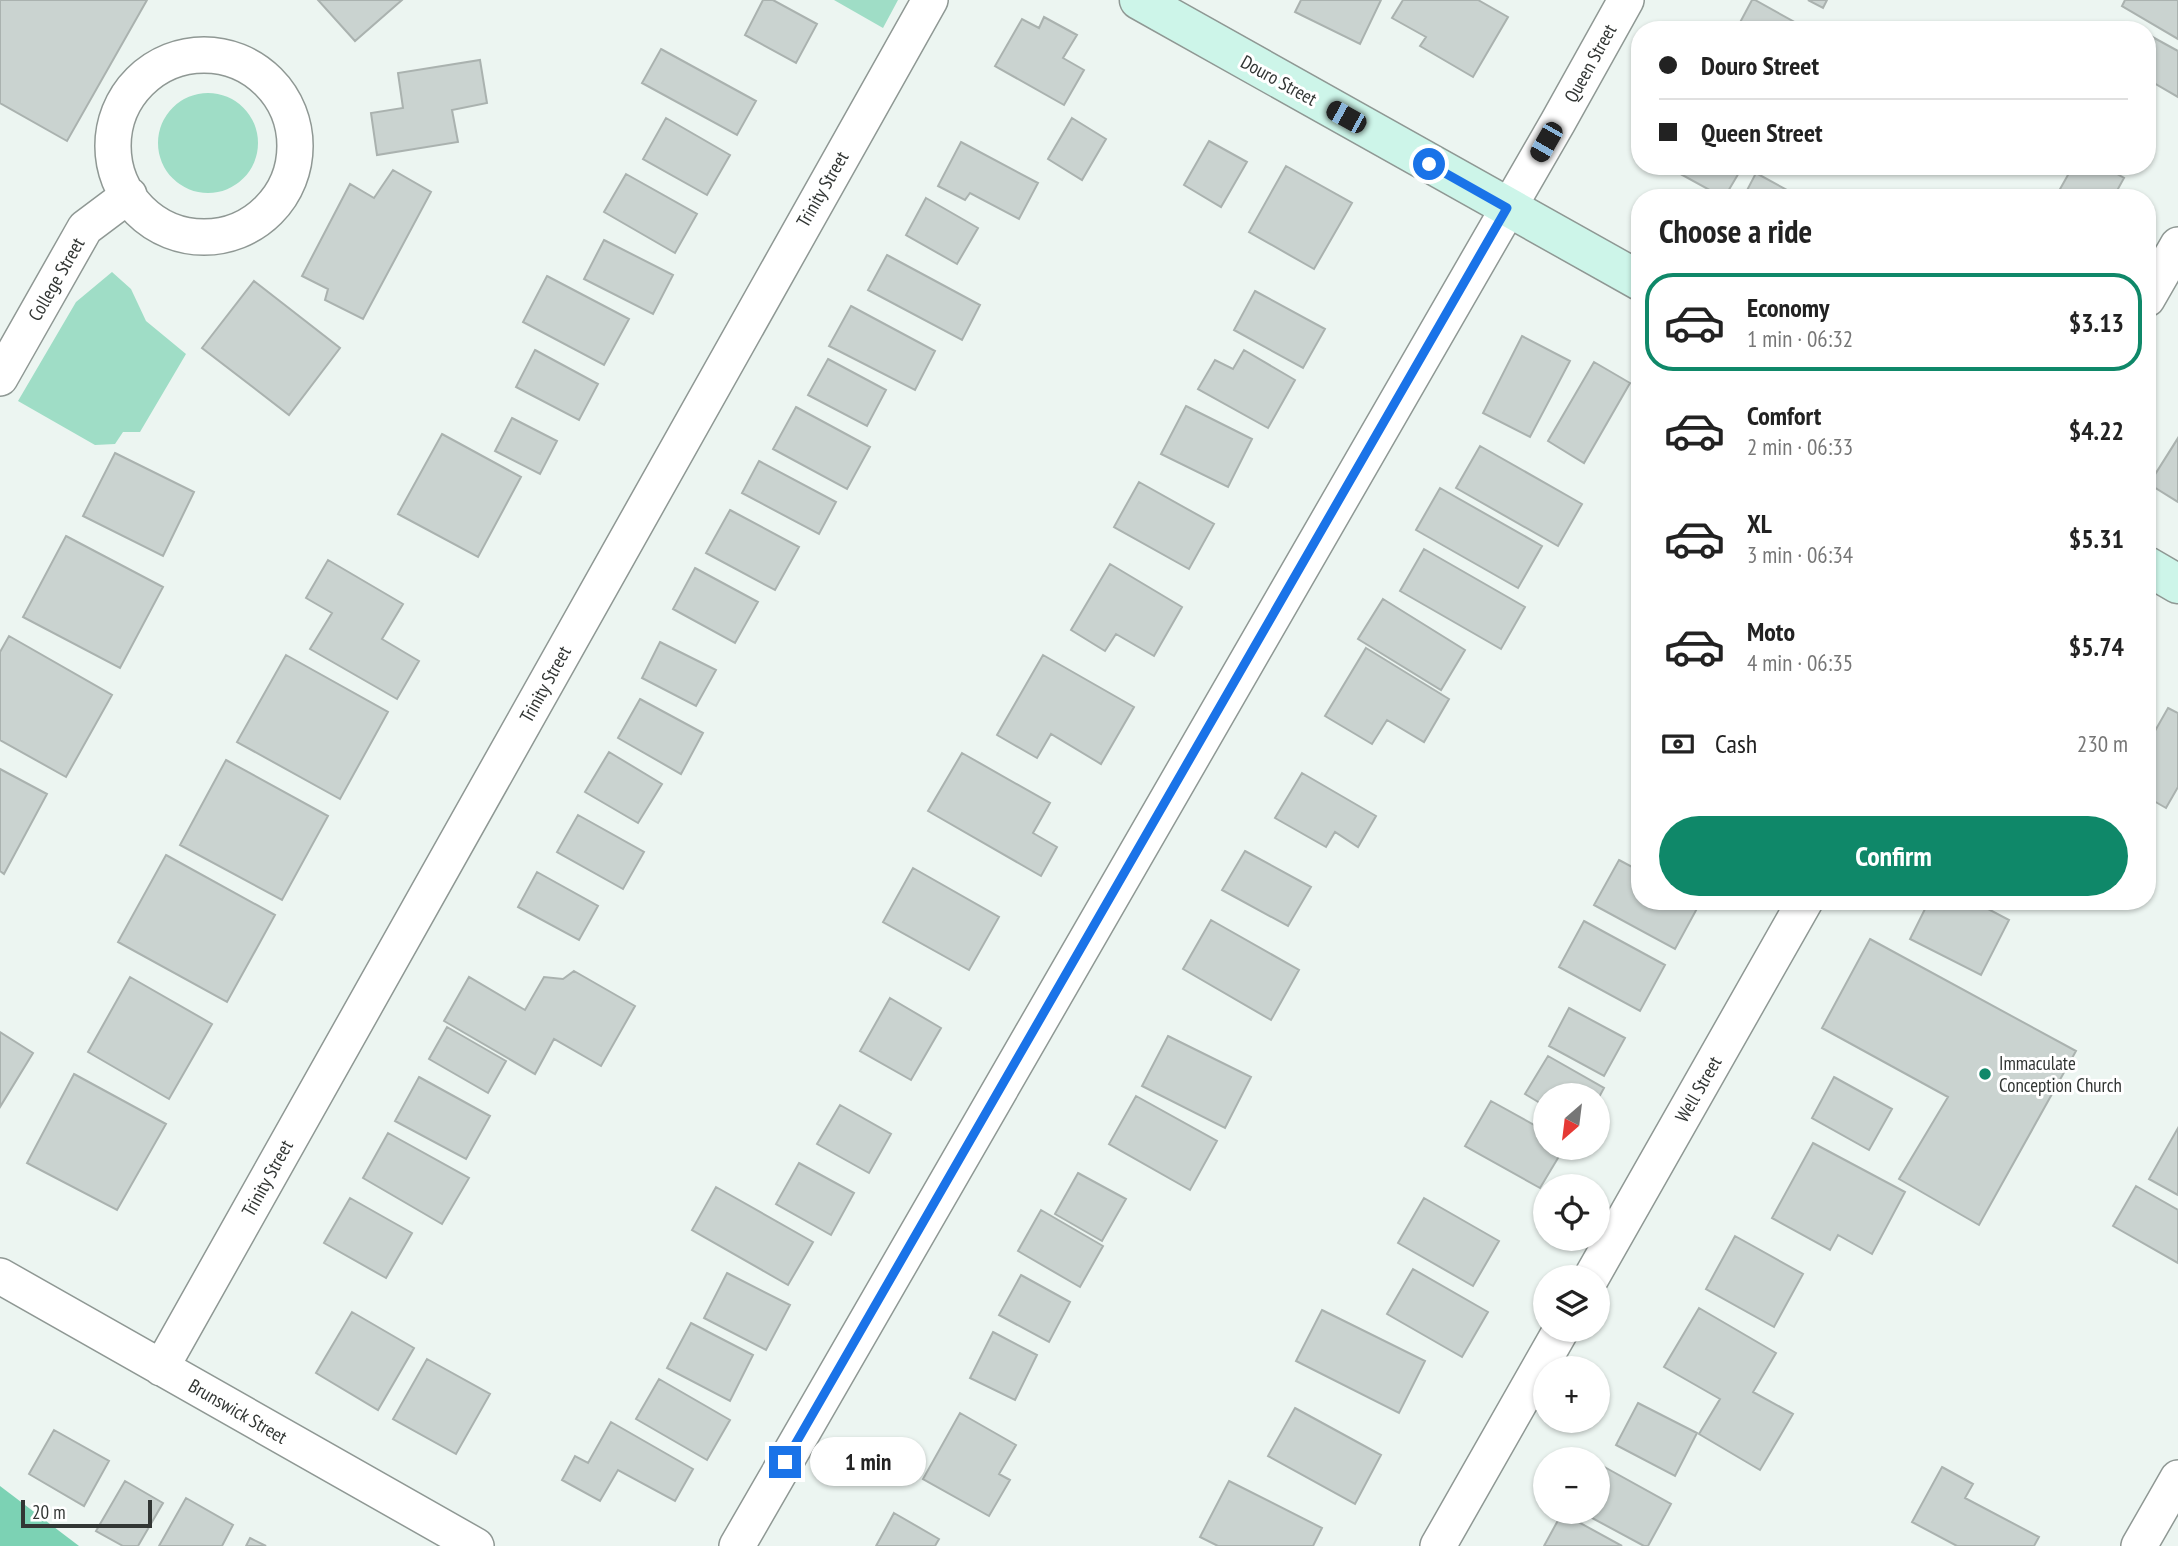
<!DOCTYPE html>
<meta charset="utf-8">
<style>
:root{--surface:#fff;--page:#f6f6f6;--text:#222;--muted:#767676;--line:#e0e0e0;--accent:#0f8869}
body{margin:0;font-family:"PT Sans Narrow",sans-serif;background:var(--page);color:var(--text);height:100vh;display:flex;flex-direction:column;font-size:26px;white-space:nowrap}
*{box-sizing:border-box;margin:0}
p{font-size:23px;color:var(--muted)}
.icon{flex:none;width:38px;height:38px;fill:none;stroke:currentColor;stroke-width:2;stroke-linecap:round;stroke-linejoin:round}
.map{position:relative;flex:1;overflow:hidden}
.side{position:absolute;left:1631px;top:189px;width:525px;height:721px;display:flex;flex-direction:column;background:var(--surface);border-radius:28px;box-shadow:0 2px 5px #0004}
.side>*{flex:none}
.banner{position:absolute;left:1631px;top:21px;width:525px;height:154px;border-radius:28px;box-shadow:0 2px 5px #0004;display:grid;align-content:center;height:154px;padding:0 28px;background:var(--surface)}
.needle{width:46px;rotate:208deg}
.controls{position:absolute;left:1533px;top:1083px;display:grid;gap:14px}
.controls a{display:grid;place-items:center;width:77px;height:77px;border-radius:50%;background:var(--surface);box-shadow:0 2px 5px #0004;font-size:35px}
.scale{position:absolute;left:21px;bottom:18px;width:131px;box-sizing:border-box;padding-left:7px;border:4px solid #323634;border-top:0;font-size:19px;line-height:24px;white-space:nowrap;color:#323634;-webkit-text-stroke:5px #fff;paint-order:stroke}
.end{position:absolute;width:32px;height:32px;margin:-16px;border:9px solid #1a73e8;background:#fff;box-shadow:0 0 0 4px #fff}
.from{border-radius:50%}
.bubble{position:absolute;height:49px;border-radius:24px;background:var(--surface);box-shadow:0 2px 5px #0004;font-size:23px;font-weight:700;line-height:49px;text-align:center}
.car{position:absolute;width:21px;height:42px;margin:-21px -10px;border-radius:9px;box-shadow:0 0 5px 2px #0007;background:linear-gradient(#222 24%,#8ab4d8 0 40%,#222 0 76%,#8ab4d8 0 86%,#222 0)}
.banner b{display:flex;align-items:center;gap:24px;height:66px;font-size:26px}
.banner b+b{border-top:2px solid var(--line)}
.banner i{width:18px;height:18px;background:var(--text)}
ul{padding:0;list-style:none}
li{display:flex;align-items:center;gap:21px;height:98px;margin:0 14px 10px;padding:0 14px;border:4px solid transparent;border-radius:28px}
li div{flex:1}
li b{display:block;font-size:26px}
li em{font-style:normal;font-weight:700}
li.current{border-color:var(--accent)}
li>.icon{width:63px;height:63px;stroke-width:1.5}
h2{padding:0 28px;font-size:32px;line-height:84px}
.pay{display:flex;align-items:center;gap:18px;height:77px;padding:0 28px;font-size:26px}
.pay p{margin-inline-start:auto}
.button{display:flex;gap:14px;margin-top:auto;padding:14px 28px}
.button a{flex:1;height:80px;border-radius:42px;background:var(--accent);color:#fff;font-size:28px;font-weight:700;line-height:80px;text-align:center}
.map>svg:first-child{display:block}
.green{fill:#9fddc6}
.forest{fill:#7cd2b4}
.building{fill:#cad3d0;stroke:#aab2af;stroke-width:2}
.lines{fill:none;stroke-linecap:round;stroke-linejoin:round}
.street-casing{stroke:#8f9894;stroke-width:38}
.secondary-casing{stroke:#8f9894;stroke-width:41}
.street{stroke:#fff;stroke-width:35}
.secondary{stroke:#cdf5e9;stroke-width:38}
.route{stroke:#1a73e8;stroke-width:9}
.poi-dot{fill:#0f8869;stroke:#fff;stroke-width:2.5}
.labels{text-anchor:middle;stroke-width:6;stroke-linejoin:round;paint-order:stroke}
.street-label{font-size:19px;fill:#323634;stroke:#fff}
.poi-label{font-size:19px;fill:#323634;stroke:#fff;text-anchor:start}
</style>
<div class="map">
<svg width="2178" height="1546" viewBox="0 0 2178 1546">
<rect width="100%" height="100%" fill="#ecf5f1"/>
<path class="green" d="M834,0H898L883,28Z
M158 143a50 50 0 1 1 100 0a50 50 0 1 1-100 0Z
M112,272L131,289L146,321L186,354L140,432H123L115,444L95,445L18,401L76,302Z"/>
<path class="forest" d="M0,1486L79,1546H0Z"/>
<path class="building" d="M0,0H147L67,141L0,103Z
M318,0H402L355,41Z
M763,0H773L817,24L796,63L745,35Z
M1301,0H1381L1360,44L1295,12Z
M1403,0H1478L1508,17L1473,77L1420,46L1426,37L1392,18Z
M1752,0H1755L1809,30H1736Z
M1808,0H1827L1823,8Z
M2125,0H2178V39L2122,6Z
M1044,17L1077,35L1063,58L1084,70L1064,105L995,66L1022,19L1039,28Z
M2147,34L2178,51V97L2147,79Z
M661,49L756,101L737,135L642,83Z
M480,60L487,103L452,110L458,142L377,155L371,113L403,108L398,73Z
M666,118L730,155L707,195L643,159Z
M1072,118L1106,139L1082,180L1048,159Z
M1209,141L1247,162L1221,207L1184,185Z
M961,142L1038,183L1019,219L970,193L965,200L938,186Z
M1286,166L1352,203L1314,269L1249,232Z
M1666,166H1743L1724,198Z
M2073,166H2103L2124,178L2113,198H2055Z
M393,170L431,192L363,319L325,300L328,289L302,276L350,184L374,198Z
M1756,173L1798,196L1796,198H1743Z
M626,174L697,214L675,253L604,212Z
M926,198L978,228L957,264L906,235Z
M604,240L673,275L653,314L584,279Z
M887,255L980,305L962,340L868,290Z
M547,276L629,319L604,365L523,322Z
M254,281L340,348L289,415L202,348Z
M1255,291L1325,329L1303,368L1234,330Z
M851,306L935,351L915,390L829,346Z
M1522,336L1570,361L1530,437L1483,413Z
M535,350L598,384L579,420L516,387Z
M1244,350L1295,380L1268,428L1198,389L1215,360L1233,369Z
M828,359L886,390L867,426L808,395Z
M1594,362L1630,383L1584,463L1548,441Z
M1186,406L1252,439L1228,487L1161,454Z
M796,407L870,447L847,489L773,449Z
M512,418L557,441L540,474L495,451Z
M442,434L521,477L478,557L398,514Z
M2178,438V502L2149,484Z
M1480,446L1582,504L1558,546L1456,488Z
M115,453L194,492L163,556L83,516Z
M759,461L836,502L819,534L742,493Z
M1139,482L1214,524L1189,569L1114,527Z
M1440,488L1542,546L1518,588L1416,530Z
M730,510L799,547L775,590L706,553Z
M66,536L163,587L120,668L23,617Z
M1424,549L1525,607L1501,649L1400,591Z
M328,560L403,604L382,639L419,661L397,699L310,649L332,613L306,598Z
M1110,564L1182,607L1154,656L1116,634L1105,651L1071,630Z
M695,568L758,602L735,643L673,609Z
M1383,599L1465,650L1441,690L1358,639Z
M9,636L112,695L66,777L0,740V652Z
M660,642L716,670L696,706L642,678Z
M1366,648L1449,699L1424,742L1387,720L1372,744L1325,716Z
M286,655L388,712L340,799L237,742Z
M1043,655L1134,707L1101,764L1051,734L1037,758L997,735Z
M640,699L703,733L681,774L618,738Z
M2168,708L2178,713V787L2166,808L2147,797V745Z
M609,752L662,784L638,823L585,792Z
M962,753L1050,803L1033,833L1057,847L1041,876L928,811Z
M226,760L328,816L282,900L180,845Z
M0,769L47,794L4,874L0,871Z
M1302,773L1376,816L1358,847L1335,832L1326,847L1275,818Z
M578,815L644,852L623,889L557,852Z
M1245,851L1311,887L1288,926L1222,890Z
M166,855L275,915L227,1002L118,942Z
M1619,860L1640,871V901H1696L1700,903L1675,949L1594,905Z
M913,868L999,917L969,970L883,922Z
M537,872L598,906L579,940L518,907Z
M1929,901H1973L2009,920L1981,975L1910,939Z
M1211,920L1299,970L1271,1020L1183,969Z
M1584,921L1665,965L1640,1011L1559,967Z
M1870,939L2076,1051L1979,1225L1899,1179L1948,1097L1822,1028Z
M1870,939L2076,1051L1979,1225L1899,1179L1948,1097L1822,1028Z
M574,971L635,1006L601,1066L554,1039L535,1074L444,1021L469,977L525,1010L544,977L563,979Z
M130,977L212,1024L169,1099L88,1052Z
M890,998L941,1028L911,1080L860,1051Z
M1569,1008L1625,1038L1604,1076L1549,1046Z
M447,1027L506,1061L488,1093L429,1059Z
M0,1032L33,1053L0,1107Z
M1168,1036L1251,1077L1225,1128L1142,1086Z
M1548,1056L1604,1088L1598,1099V1096H1545V1106L1525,1094Z
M74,1074L166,1124L117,1210L27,1163Z
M419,1077L490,1116L466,1159L395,1121Z
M1834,1077L1892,1109L1869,1150L1812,1118Z
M1136,1096L1217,1141L1190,1190L1109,1144Z
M1491,1101L1545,1131V1148H1564L1540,1188L1465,1146Z
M840,1105L891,1134L869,1173L817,1144Z
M2178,1128V1195L2149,1179Z
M388,1133L469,1178L442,1224L363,1178Z
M1813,1143L1905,1192L1872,1254L1838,1235L1830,1250L1772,1218Z
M799,1163L854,1193L831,1235L776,1204Z
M1078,1173L1126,1199L1102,1241L1055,1214Z
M2136,1186L2178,1210V1263L2113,1226Z
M716,1187L813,1242L788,1285L692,1230Z
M350,1198L412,1233L386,1278L324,1243Z
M1424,1198L1499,1241L1473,1286L1398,1243Z
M1041,1210L1103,1246L1080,1287L1018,1251Z
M1735,1236L1803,1274L1774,1327L1706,1289Z
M1413,1269L1488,1312L1462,1357L1387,1314Z
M727,1273L790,1305L766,1350L704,1318Z
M1021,1275L1070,1302L1049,1342L999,1315Z
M1699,1308L1776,1353L1753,1392L1793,1414L1760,1470L1699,1434L1720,1399L1664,1367Z
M1322,1310L1425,1361L1399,1413L1296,1361Z
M352,1312L414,1348L378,1410L316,1373Z
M691,1323L753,1355L730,1401L667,1368Z
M993,1332L1037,1355L1015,1400L970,1378Z
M427,1359L490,1394L456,1454L393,1419Z
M659,1379L730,1420L707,1460L636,1419Z
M1638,1403L1697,1433L1675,1476L1616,1445Z
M1295,1408L1381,1455L1355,1504L1268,1456Z
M960,1413L1016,1445L999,1474L1010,1480L989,1516L923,1479Z
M611,1422L693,1469L675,1501L618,1470L600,1501L562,1480L575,1456L588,1463Z
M54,1430L109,1461L84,1506L29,1474Z
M1599,1464L1671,1504L1648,1546H1644L1581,1512H1598Z
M1942,1467L1973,1484L1965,1498L2039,1537L2034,1546H1957L1912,1522Z
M125,1481L163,1503L138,1546H123L96,1531Z
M1229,1481L1322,1528L1313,1546H1218L1200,1537Z
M186,1498L233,1525L222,1546H159Z
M894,1513L939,1539L935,1546H876Z
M1562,1513L1622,1546H1544Z
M250,1538L266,1546H246Z"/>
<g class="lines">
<g class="street-casing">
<path id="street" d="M113 146a91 91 0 1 1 182 0a91 91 0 1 1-182 0Z
M2147,299L2178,245
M0,378L85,228L129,195
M0,1276L476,1546
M1591,1278L1805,901
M161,1368L930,0
M737,1546L1558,122L1626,0
M1438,1546L1561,1330
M2139,1546L2178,1478"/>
</g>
<g class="secondary-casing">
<path id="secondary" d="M1139,0L1640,281
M2147,566L2178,584"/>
</g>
<use href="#street" class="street"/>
<use href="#secondary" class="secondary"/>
</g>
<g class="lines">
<path class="route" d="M785,1462L1507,208L1429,164"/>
</g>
<circle class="poi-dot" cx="1985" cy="1074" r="7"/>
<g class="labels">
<g class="street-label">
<text transform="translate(1590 63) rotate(-61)" y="7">Queen Street</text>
<text transform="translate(1279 80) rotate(29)" y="7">Douro Street</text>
<text transform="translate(822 189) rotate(-60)" y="7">Trinity Street</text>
<text transform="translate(56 279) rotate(-60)" y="7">College Street</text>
<text transform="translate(545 684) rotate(-61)" y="7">Trinity Street</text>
<text transform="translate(1698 1089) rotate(-60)" y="7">Well Street</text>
<text transform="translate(267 1178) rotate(-61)" y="7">Trinity Street</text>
<text transform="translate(238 1411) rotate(30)" y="7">Brunswick Street</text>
</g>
<g class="poi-label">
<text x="1999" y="1070">Immaculate<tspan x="1999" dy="22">Conception Church</tspan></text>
</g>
</g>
</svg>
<div class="controls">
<a><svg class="needle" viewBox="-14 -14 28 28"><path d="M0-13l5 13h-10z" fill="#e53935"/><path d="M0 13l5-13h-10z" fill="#767676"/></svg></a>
<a><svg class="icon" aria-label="locate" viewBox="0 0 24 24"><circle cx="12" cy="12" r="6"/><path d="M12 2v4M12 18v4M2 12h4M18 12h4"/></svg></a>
<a><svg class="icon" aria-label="layers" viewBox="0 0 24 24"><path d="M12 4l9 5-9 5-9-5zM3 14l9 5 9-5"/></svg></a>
<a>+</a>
<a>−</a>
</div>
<div class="scale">20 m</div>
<i class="end from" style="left:1429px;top:164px"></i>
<i class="end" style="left:785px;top:1462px"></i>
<div class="bubble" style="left:810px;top:1437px;width:116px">1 min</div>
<i class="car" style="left:1346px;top:117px;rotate:299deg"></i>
<i class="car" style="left:1546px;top:142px;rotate:210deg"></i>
<div class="banner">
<b><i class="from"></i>Douro Street</b>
<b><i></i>Queen Street</b>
</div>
<section class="side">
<h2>Choose a ride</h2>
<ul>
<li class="current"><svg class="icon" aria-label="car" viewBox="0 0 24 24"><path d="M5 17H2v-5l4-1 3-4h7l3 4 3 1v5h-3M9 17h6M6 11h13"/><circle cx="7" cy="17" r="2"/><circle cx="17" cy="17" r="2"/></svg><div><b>Economy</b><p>1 min · 06:32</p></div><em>$3.13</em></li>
<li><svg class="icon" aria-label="car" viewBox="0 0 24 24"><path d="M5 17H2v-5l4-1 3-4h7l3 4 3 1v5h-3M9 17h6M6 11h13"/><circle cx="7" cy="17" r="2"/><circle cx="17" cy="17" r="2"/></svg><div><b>Comfort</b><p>2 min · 06:33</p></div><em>$4.22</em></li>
<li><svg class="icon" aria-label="car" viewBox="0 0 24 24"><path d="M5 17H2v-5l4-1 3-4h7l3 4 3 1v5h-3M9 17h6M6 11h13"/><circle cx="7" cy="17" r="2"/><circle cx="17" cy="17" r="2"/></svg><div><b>XL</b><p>3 min · 06:34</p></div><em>$5.31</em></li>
<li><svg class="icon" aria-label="car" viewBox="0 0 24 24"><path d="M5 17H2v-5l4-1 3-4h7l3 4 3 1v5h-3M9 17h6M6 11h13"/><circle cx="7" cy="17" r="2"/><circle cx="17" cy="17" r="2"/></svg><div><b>Moto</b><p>4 min · 06:35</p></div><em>$5.74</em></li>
</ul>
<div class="pay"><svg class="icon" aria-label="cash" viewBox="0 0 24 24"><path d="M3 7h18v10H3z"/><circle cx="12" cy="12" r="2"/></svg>Cash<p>230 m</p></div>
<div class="button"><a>Confirm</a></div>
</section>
</div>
